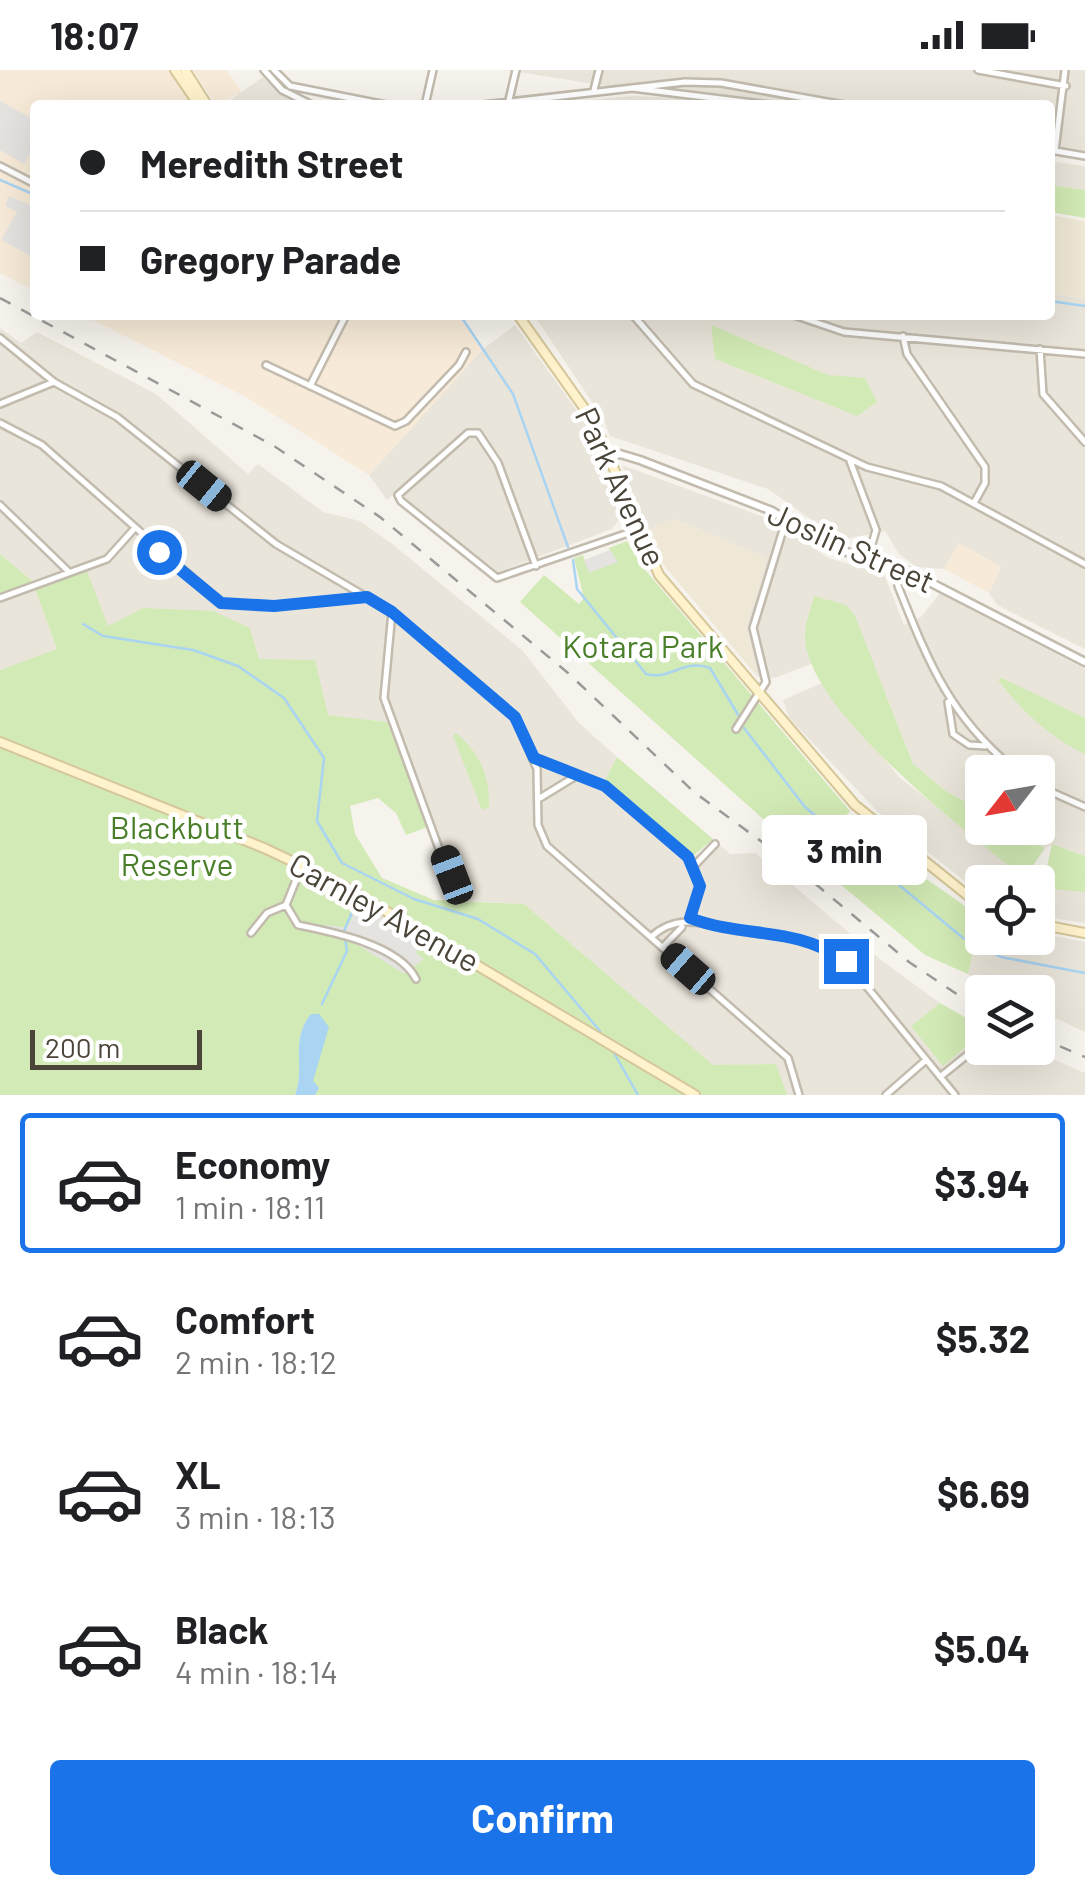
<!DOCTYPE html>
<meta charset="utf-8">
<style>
:root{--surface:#fff;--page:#f6f6f6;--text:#202124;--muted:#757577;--line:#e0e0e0;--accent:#1a73e8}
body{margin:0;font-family:Barlow,sans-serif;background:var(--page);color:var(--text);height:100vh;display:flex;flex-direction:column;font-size:38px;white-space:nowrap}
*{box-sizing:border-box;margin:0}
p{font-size:32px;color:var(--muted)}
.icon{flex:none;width:55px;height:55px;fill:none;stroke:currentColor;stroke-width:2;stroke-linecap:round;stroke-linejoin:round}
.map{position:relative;height:1025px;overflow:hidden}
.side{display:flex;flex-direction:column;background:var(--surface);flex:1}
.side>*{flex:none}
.guide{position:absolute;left:30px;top:30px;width:1025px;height:220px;border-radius:10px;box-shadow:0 10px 40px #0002;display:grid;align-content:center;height:220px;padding:0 50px;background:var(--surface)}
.needle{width:65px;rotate:239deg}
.tools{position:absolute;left:965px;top:685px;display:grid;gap:20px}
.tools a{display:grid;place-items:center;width:90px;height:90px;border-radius:10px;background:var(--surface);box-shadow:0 10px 40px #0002;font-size:50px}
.scale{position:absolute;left:30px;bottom:25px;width:172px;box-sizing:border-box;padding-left:10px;border:5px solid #4b4439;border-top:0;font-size:28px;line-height:35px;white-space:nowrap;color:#4b4439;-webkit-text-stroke:8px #fff;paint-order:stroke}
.end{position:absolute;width:45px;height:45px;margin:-22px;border:12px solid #1a73e8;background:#fff;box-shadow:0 0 0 5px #fff}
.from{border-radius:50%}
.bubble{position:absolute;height:70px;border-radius:10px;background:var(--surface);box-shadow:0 10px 40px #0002;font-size:32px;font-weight:700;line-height:70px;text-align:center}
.car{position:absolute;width:30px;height:60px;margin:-30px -15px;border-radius:12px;box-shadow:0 0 8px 2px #0007;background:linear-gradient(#222 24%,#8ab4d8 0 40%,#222 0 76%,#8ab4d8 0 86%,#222 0)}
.guide b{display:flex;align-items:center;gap:35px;height:95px;font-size:38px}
.guide b+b{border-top:2px solid var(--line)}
.guide i{width:25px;height:25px;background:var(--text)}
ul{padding:18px 0 0;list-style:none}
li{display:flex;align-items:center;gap:30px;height:140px;margin:0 20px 15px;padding:0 30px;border:5px solid transparent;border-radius:10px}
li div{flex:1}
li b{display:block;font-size:38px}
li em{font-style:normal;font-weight:700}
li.selected{border-color:var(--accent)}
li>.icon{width:90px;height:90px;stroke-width:1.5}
.action{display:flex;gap:20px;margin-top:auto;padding:20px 50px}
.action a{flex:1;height:115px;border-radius:10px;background:var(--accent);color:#fff;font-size:40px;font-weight:700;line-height:115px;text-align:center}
.status{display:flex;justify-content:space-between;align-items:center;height:70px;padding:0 50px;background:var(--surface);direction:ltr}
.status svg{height:28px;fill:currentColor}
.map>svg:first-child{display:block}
.residential{fill:#eae5da}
.commercial{fill:#f7ead8}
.education{fill:#efe8d6}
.green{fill:#d2eab5}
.parking{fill:#e5e3e0}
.water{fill:#a9d4f2}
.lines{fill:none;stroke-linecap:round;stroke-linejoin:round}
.stream{stroke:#a9d4f2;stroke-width:2.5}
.minor-casing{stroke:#c2bbae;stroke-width:10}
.tertiary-casing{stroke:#c2bbae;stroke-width:11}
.secondary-casing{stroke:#d6c79b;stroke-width:12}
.minor{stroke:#fff;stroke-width:5}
.tertiary{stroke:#fff;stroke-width:6}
.secondary{stroke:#fff3cd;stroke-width:8}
.rail{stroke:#9a9a9a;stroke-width:2.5;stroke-dasharray:12 12;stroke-linecap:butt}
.route{stroke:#1a73e8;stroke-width:12}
.labels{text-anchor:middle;stroke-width:9;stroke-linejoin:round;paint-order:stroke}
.street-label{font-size:32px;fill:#4b4439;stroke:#fff}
.park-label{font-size:32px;fill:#4a7f2a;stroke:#fff}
</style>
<div class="status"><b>18:07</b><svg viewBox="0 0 49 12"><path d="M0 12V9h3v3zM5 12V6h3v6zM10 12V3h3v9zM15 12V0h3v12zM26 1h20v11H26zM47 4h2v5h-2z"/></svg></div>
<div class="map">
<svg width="1085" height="1025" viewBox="0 0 1085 1025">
<rect width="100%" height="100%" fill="#f6f3ec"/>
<path class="residential" d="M505,0H1085V87L1050,82V35H540L633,26L685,28Z
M263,7L296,35H223Z
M1050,91L1085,96V120L1050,115Z
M1050,223L1085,229V579L997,535L989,523L1001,497L959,473L944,499L917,497L899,484L885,461L840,470L768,419L610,366L604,350L534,245H1050Z
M515,255L588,356L620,448L612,459L498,502L395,423L387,430L369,405L482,280Z
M0,258L21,273L37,262L156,324L248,404L258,394L323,442L360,451L391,473L522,580L579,653L617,687L605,710L693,786L700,784L713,769L730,784L755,783L881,890L940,933L912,956L943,995L982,963V978H1027L1085,1003V1025H787L775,994L713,996L524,834L460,831L388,652L328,645L259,589L143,538L108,557L36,514L0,484Z
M622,395L777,452L828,488L884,504L904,555L921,547L940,523L1085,599V786L1052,774L1045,778L1007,758H1038V702H982V740L947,722L913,694L880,610L804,566L814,593L774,608L757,606L746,556L767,488L675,449L647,460Z
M34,515L57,580L0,600V528Z
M822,613L899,707L1033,812H982V825L877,741L789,648L783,630Z
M1038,815L1085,822V853L1038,846Z
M1038,863L1085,872V962L1038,940V922H999L968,904L973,882H988L991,868H1038Z"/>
<path class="commercial" d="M0,0H170L192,35H35V221L0,203Z
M193,0H226L242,22L216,35Z
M83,245H458L482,280L369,405L246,327Z
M959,473L1001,497L989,523L944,499Z"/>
<path class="education" d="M1050,145L1085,151V229L1050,223Z
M675,449L767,488L746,556L757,606L657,487L647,460Z"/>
<path class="green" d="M1050,115L1085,120V148L1050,142Z
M711,255L828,305L865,308L877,332L857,346L715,289Z
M627,471L641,495L850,741L844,748L855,750L922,806L982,848V868H991L988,883L973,882L968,904L925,885L834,809L851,780L830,764L808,789L520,532L544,505L579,534L584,528L574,488L583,485L589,502L612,485L609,478Z
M0,484L36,514L85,496L108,556L143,538L213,541L250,558L259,589L315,590L328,645L387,652L430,756L406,765L396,743L378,728L350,736L355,764L382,808L434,830L524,834L713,995L776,994L787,1025H315L318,1018L312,1011L326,964L311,944C289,971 306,997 295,1025H0V600L57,579L34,516L0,528Z
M814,526L846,535L855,546L913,694L947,722L982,740V758H1007L1045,778L1030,800L1009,796C957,754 801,634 805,563C806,551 811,537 814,526Z
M1002,608L1085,648V684C1049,667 1022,641 998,610Z
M456,663C480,683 490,706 489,737L482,740L453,666Z
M617,687L713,769L693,786L605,710Z
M1052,774L1085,786V822L1042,818Z
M940,933L982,957V963L943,996L911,956Z"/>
<path class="parking" d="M0,31L35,50V77L24,94L0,80Z
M9,126L35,137V188L1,170L17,142L5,136Z
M610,480L618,492L589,503L584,490Z
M359,832L423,870L416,883L424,889L404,904L353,872L328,866L327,855L347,858Z"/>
<path class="water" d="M311,944H319L329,957L313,1011L319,1018L315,1025H295C306,997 289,971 311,944Z"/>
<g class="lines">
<path class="stream" d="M0,110L35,125
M1050,231L1085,236
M460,245L513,324L568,477
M573,490L577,519L646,604C669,611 685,588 710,598L740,648
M83,554L103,566L193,580L238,596L284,628L324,688L317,751L342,793L414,829L478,849L535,884L600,961
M744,658L805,737L963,868L1001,887L1085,903
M322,934L347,881L344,861L356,833
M614,983L638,1025"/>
<g class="minor-casing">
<path id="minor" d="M264,0L282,20L312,35
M274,0L290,16L386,35
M978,0L1066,16
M632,18L770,35
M594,20L599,0
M509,30L516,0
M426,31L433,0
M404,35H454
M483,35L685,12L721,13L844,35
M1050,80L1085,86
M1055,81L1065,0
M0,96L35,114
M633,245L693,314L867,397L941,416L1085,494
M794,245L844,262L1085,284
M903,266L907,284L985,397V413L974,433
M0,268L54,312L117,347L276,474L392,542L515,647L537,699L538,755L547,776L788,988L799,1025
M1040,279L1043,324L1085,372
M266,295L395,356L406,351L459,295L466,282
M310,316L346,245
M0,334L54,312
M0,353L42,375L221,533L274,536L365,527
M850,391L876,460L868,488
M0,435L69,502
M536,496L498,393L478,363H468L398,425L401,431L497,508L637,460
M897,497L898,516C929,594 951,649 1018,702
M0,528L107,489L134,459
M392,542L384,628L453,817
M948,632L953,664L969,675L985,676
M736,659L766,612L753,558L786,450
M535,688L605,716L688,787L700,816L691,848
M1038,716L1085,737
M540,728L576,706
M302,795L286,835L298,855C333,862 399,875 416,909
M694,796L715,774
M251,863L267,843L286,835
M651,867C682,839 713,858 748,862C786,866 813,868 846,891L955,1025
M663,877L682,857
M940,1007L982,973
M886,1025L926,990"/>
</g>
<g class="tertiary-casing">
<path id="tertiary" d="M609,387L620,384L640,390L772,441L834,478L910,502L1085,592"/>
</g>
<g class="secondary-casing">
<path id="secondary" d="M175,0L199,35
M185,0L207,35
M518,245L594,352L659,505L855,735L982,837
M0,672L264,778L342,815L695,1025
M1038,854L1085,863"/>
</g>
<use href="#minor" class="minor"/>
<use href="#tertiary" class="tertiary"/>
<use href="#secondary" class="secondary"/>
<path class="rail" d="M0,228L274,376L380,447L568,603L694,722L788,791L909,892L982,941
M1038,967L1085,987"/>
</g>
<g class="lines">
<path class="route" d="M159,482L221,533L274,536L367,527L392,542L515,647L534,688L605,716L688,787L700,816L690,848C745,869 794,855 846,891"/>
</g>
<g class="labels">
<g class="street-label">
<text transform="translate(620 417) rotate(65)" y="11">Park Avenue</text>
<text transform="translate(851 478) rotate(24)" y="11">Joslin Street</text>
<text transform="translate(384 843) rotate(29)" y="11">Carnley Avenue</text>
</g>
<g class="park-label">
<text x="643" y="588">Kotara Park</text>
<text x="177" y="769">Blackbutt<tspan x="177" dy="37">Reserve</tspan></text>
</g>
</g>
</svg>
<div class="tools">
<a><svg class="needle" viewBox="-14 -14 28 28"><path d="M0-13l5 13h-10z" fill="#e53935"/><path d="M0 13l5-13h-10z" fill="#757577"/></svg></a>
<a><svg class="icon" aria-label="locate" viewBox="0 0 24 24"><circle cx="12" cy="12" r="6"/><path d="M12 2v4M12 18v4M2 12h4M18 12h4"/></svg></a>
<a><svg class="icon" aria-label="layers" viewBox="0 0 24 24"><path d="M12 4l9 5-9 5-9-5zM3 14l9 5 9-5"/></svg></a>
</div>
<div class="scale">200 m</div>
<i class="end from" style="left:159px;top:482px"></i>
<i class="end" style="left:846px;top:891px"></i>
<div class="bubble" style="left:762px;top:745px;width:165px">3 min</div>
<i class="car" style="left:204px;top:416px;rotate:129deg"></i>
<i class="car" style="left:452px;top:805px;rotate:339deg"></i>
<i class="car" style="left:688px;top:899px;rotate:311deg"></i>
<div class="guide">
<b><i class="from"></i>Meredith Street</b>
<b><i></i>Gregory Parade</b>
</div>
</div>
<section class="side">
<ul>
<li class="selected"><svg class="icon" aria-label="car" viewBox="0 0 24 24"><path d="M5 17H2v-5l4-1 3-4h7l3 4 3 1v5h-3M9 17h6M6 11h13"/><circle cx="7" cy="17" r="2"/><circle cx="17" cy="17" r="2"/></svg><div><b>Economy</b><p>1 min · 18:11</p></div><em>$3.94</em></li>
<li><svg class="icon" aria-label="car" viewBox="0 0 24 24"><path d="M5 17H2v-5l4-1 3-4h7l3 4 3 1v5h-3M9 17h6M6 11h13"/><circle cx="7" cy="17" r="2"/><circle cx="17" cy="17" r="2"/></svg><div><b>Comfort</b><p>2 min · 18:12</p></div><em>$5.32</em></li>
<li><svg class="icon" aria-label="car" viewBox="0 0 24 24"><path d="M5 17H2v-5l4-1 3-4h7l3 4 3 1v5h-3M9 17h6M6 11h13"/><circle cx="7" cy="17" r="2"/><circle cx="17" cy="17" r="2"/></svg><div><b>XL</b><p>3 min · 18:13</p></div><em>$6.69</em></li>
<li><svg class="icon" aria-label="car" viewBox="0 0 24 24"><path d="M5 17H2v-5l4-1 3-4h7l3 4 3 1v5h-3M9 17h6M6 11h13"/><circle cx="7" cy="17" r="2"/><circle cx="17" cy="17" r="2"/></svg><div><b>Black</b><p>4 min · 18:14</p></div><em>$5.04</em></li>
</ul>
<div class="action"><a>Confirm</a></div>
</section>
